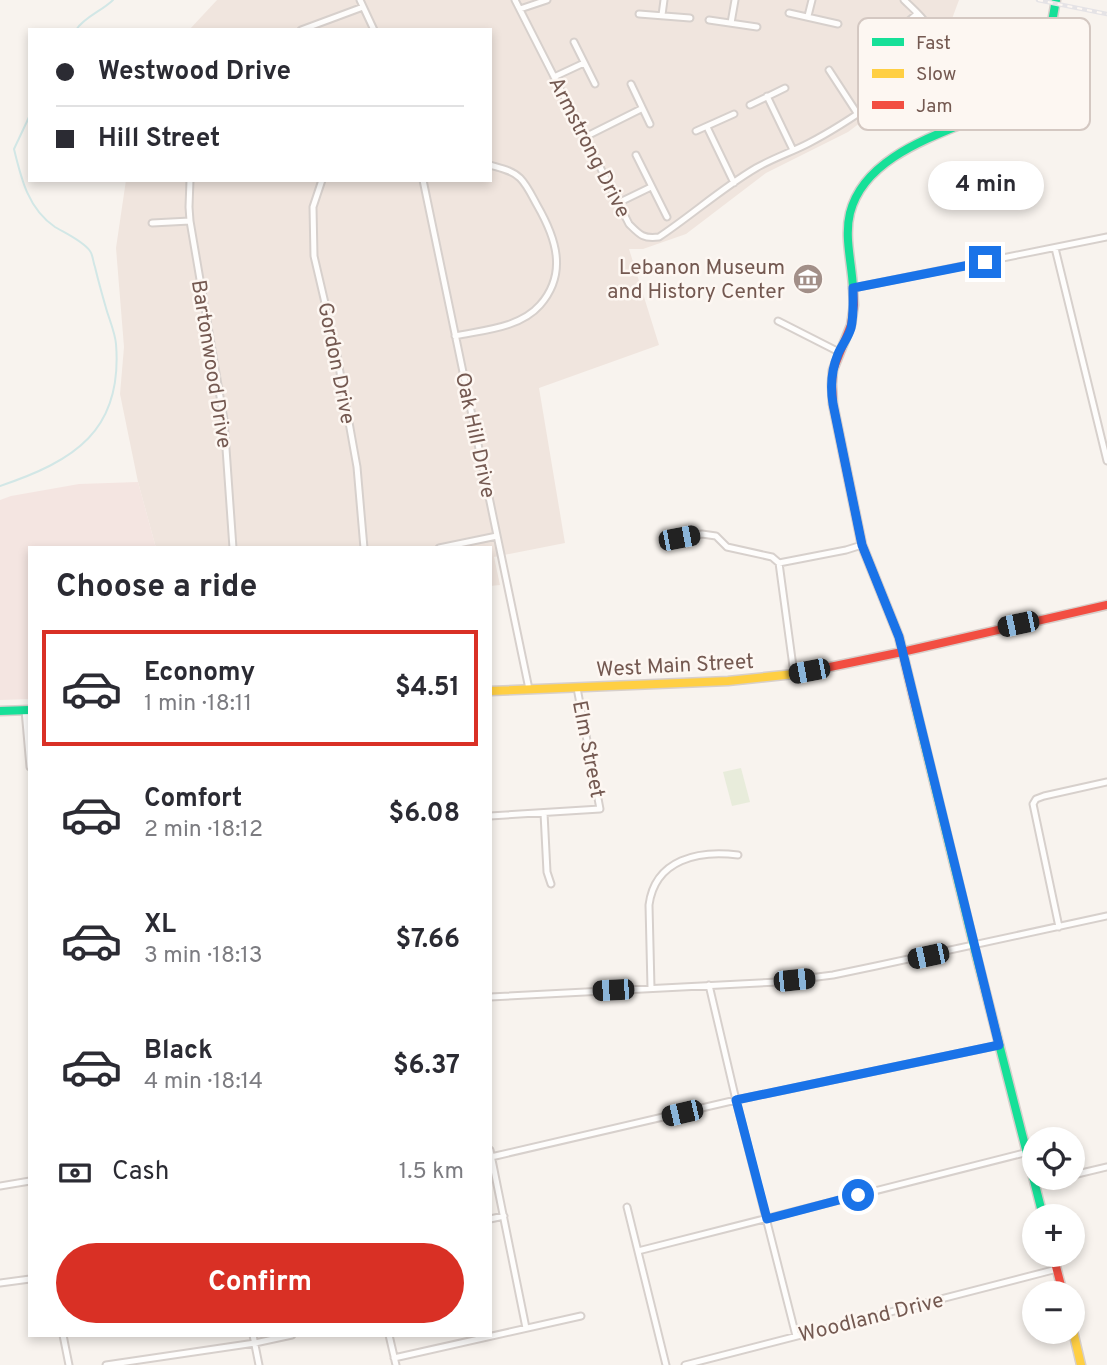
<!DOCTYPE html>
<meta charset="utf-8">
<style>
:root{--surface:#fff;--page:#f2f2f3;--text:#2b2b33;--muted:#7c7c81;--line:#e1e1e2;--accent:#d93025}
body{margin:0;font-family:Overpass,sans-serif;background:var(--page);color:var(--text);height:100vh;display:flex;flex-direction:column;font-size:26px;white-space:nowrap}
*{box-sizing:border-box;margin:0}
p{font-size:23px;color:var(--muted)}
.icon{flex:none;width:38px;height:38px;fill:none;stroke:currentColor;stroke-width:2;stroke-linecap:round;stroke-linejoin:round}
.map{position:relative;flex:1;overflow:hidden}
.sheet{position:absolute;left:28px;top:546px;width:464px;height:791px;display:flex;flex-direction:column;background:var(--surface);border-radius:0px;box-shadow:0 4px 10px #0003}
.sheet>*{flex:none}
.hud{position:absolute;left:28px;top:28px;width:464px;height:154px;border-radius:0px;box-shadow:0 4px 10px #0003;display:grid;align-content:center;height:154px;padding:0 28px;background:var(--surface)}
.buttons{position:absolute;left:1022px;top:1127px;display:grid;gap:14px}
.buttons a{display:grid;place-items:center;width:63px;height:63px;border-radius:50%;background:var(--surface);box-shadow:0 4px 10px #0003;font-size:35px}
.end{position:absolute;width:32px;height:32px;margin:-16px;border:9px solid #1a73e8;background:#fff;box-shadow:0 0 0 4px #fff}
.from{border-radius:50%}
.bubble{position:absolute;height:49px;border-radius:24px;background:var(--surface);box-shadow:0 4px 10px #0003;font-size:23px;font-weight:700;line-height:49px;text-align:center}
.car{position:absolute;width:21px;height:42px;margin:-21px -10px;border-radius:9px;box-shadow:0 0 5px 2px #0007;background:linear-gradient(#222 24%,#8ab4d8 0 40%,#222 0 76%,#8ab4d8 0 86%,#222 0)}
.hud b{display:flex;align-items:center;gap:24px;height:66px;font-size:26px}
.hud b+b{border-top:2px solid var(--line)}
.hud i{width:18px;height:18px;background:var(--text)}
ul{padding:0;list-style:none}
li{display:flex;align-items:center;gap:21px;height:116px;margin:0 14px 10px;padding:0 14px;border:4px solid transparent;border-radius:0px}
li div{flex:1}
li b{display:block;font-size:26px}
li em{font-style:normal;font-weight:700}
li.selected{border-color:var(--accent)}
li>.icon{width:63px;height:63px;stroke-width:1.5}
h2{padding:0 28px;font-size:32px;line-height:84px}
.pay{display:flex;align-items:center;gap:18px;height:77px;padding:0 28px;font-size:26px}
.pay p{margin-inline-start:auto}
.action{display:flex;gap:14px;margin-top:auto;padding:14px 28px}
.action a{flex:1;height:80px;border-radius:42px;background:var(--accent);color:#fff;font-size:28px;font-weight:700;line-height:80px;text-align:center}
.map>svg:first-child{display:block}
.residential{fill:#f0e5de}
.commercial{fill:#f4e5e1}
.green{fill:#e8ecdb}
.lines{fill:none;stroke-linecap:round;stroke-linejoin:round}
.stream{stroke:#d2e7e6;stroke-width:2}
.street-casing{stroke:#d7d0cc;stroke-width:9}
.fast-casing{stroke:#d7cfcb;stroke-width:11}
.slow-casing{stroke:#d7cfcb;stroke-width:11}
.jam-casing{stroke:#d7cfcb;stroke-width:11}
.street{stroke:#fefdfc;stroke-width:5}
.fast{stroke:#16e098;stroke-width:8}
.slow{stroke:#ffcf43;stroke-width:8}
.jam{stroke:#f24e42;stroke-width:8}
.rail-casing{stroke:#e5e3e6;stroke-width:4.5}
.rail{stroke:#fdf7f2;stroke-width:2;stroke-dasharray:5;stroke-linecap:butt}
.route{stroke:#1a73e8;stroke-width:9}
.labels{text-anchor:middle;stroke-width:5;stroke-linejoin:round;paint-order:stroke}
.street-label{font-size:21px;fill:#745951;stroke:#fdf7f2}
.poi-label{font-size:21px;fill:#745951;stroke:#fdf7f2;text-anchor:end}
.key{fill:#fdf7f2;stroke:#d4c8c2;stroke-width:2}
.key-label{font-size:19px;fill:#745951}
</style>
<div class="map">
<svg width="1107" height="1365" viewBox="0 0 1107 1365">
<rect width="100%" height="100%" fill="#f8f3ee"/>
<path class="residential" d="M217,0H959L934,67L848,132L766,173L686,234L643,249H629L659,345L539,388L565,543L494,557L500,585L490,586V548H156L138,482L120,394L124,347L116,248L126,180H490V30H189Z"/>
<path class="commercial" d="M138,482L156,548H30V699L0,700V500L11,496L79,484Z"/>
<path class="green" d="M741,768L750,802L732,806L723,772Z"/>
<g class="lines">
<path class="stream" d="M76,30C84,17 102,11 113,0
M0,486C74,461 123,431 116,344C115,332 109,319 106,308C102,294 98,280 95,267C93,262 93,255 90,251C83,241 65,233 55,227C28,209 21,178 14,149L30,115"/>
<g class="street-casing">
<path id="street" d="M360,0L374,30
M515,0L629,224C640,235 643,239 659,237C692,215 722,188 756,168C773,158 792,152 809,143C834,130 925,74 931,49C937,27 917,13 904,0
M520,9L547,0
M789,13L838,24
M639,14L690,18
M662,15L664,0
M808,16L812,0
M709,20L757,27
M731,23L735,0
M301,30L363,7
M896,32L917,14
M574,42L595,84
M898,65L900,55C893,43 884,33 875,50L883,63L898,65L909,75
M829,70L857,113
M911,73L929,94L952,128
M554,77L584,63
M906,78C922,96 933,109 940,133
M631,84L650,124
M767,96L793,150
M750,105L785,88
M707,127L734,183
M696,131L734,114
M585,137L641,109
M636,155L667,217
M190,180L189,207L190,221L224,420L233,548
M322,180L313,207L314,256L336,350L357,467L364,548
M423,180L529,689
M618,203L651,187
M152,223L190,221
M1055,248L1107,461
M853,288L1107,237
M778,321L839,352
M455,336C483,330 520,328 540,305C568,273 556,238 537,205C532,196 527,185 520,178C512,170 500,168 490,165
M679,538L702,534L716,536L727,547L772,557L779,563L846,550L862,545
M439,548L497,536
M779,563L794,674
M25,710L30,767
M544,813L547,872L551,884
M490,816L600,809L577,688
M1059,927L1033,804L1036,799L1044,796L1107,782
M709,985L736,1100L796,1336
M651,988L649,905C655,859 699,850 738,855
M490,997L778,982L833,975L876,966L1107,916
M490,1150L526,1328
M491,1157L736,1100L999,1045
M1073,1175L1107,1167
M1035,1184L1061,1178
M0,1186L30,1181
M627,1207L666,1365
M490,1219L504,1216
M638,1251L1028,1152
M0,1283L30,1279
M63,1335L69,1365
M253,1335L259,1365
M389,1335L396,1365
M394,1358L581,1316
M106,1365L255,1343L292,1335
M685,1365L1057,1269"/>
</g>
<g class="fast-casing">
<path id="fast" d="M853,288C852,264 844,237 850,213C864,158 932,137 979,117C995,110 1013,104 1025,91C1047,66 1050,31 1056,0
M916,708L974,946L1043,1216
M0,711L30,710"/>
</g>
<g class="slow-casing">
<path id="slow" d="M490,691L728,681L794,674L825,668
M1073,1331L1081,1365"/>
</g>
<g class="jam-casing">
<path id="jam" d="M853,288L854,305L851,325L833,370L832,384L833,404L862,545L899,637L916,708
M825,668L902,652L1107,605
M1053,1255L1063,1293"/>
</g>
<use href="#street" class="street"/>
<use href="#fast" class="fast"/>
<use href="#slow" class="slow"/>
<use href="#jam" class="jam"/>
<g class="rail-casing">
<path id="rail" d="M1038,0L1107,14"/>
</g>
<use href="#rail" class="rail"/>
</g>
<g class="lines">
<path class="route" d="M858,1195L767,1219L736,1100L999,1045L899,637L862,545L833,404C830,386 831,371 838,354C842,345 848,338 851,328C854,315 853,302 853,288L985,262"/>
</g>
<defs>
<g id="museum-disc" transform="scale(1.575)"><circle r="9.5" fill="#a28f88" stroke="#fdf7f2"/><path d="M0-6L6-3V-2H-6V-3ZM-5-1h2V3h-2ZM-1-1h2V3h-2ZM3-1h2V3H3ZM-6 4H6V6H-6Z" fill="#fff"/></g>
</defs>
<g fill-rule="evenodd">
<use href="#museum-disc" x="808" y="279"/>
</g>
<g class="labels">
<g class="street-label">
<text transform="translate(590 147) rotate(63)" y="7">Armstrong Drive</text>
<text transform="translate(337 363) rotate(79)" y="7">Gordon Drive</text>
<text transform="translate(212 364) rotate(81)" y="7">Bartonwood Drive</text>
<text transform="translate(476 435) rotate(78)" y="7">Oak Hill Drive</text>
<text transform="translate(675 665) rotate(-3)" y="7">West Main Street</text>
<text transform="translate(589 749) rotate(79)" y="7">Elm Street</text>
<text transform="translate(871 1317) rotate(-14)" y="7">Woodland Drive</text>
</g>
<g class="poi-label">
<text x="785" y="274">Lebanon Museum<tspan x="785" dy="24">and History Center</tspan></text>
</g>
</g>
<rect x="858" y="18" width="232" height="112" rx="10" class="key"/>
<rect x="872" y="38" width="32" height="8" fill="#16e098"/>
<rect x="872" y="69" width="32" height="9" fill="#ffcf43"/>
<rect x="872" y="101" width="32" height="8" fill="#f24e42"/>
<g class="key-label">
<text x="916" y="49">Fast</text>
<text x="916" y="80">Slow</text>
<text x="916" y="112">Jam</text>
</g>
</svg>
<div class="buttons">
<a><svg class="icon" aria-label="locate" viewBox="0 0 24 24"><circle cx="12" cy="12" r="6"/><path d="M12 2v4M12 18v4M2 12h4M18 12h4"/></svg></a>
<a>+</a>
<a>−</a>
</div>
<i class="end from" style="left:858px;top:1195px"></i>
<i class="end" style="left:985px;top:262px"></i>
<div class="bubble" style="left:928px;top:161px;width:116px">4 min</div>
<i class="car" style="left:679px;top:538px;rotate:79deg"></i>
<i class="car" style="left:1018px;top:624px;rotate:258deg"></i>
<i class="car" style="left:809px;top:671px;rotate:259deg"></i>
<i class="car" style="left:928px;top:956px;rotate:258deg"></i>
<i class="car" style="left:794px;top:980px;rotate:84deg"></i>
<i class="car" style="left:613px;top:990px;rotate:267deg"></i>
<i class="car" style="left:682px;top:1113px;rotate:257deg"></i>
<div class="hud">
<b><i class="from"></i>Westwood Drive</b>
<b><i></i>Hill Street</b>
</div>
<section class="sheet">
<h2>Choose a ride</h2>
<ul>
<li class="selected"><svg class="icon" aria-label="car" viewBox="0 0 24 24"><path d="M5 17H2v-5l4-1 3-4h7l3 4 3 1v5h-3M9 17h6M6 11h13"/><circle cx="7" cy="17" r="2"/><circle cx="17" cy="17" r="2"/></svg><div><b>Economy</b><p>1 min · 18:11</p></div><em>$4.51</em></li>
<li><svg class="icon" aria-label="car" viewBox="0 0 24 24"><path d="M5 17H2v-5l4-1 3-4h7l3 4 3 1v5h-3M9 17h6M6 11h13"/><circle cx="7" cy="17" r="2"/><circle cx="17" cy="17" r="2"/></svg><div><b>Comfort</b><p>2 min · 18:12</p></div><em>$6.08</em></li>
<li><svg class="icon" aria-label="car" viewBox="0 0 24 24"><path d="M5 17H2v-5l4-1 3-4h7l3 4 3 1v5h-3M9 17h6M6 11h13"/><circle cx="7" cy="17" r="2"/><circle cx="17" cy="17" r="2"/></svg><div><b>XL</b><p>3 min · 18:13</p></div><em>$7.66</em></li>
<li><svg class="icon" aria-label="car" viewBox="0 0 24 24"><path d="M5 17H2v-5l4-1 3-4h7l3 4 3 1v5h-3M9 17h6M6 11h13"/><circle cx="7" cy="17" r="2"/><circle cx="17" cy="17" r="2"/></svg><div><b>Black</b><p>4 min · 18:14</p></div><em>$6.37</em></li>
</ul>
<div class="pay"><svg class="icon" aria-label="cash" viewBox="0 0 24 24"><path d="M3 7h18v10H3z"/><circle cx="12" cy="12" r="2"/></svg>Cash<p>1.5 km</p></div>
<div class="action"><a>Confirm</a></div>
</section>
</div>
